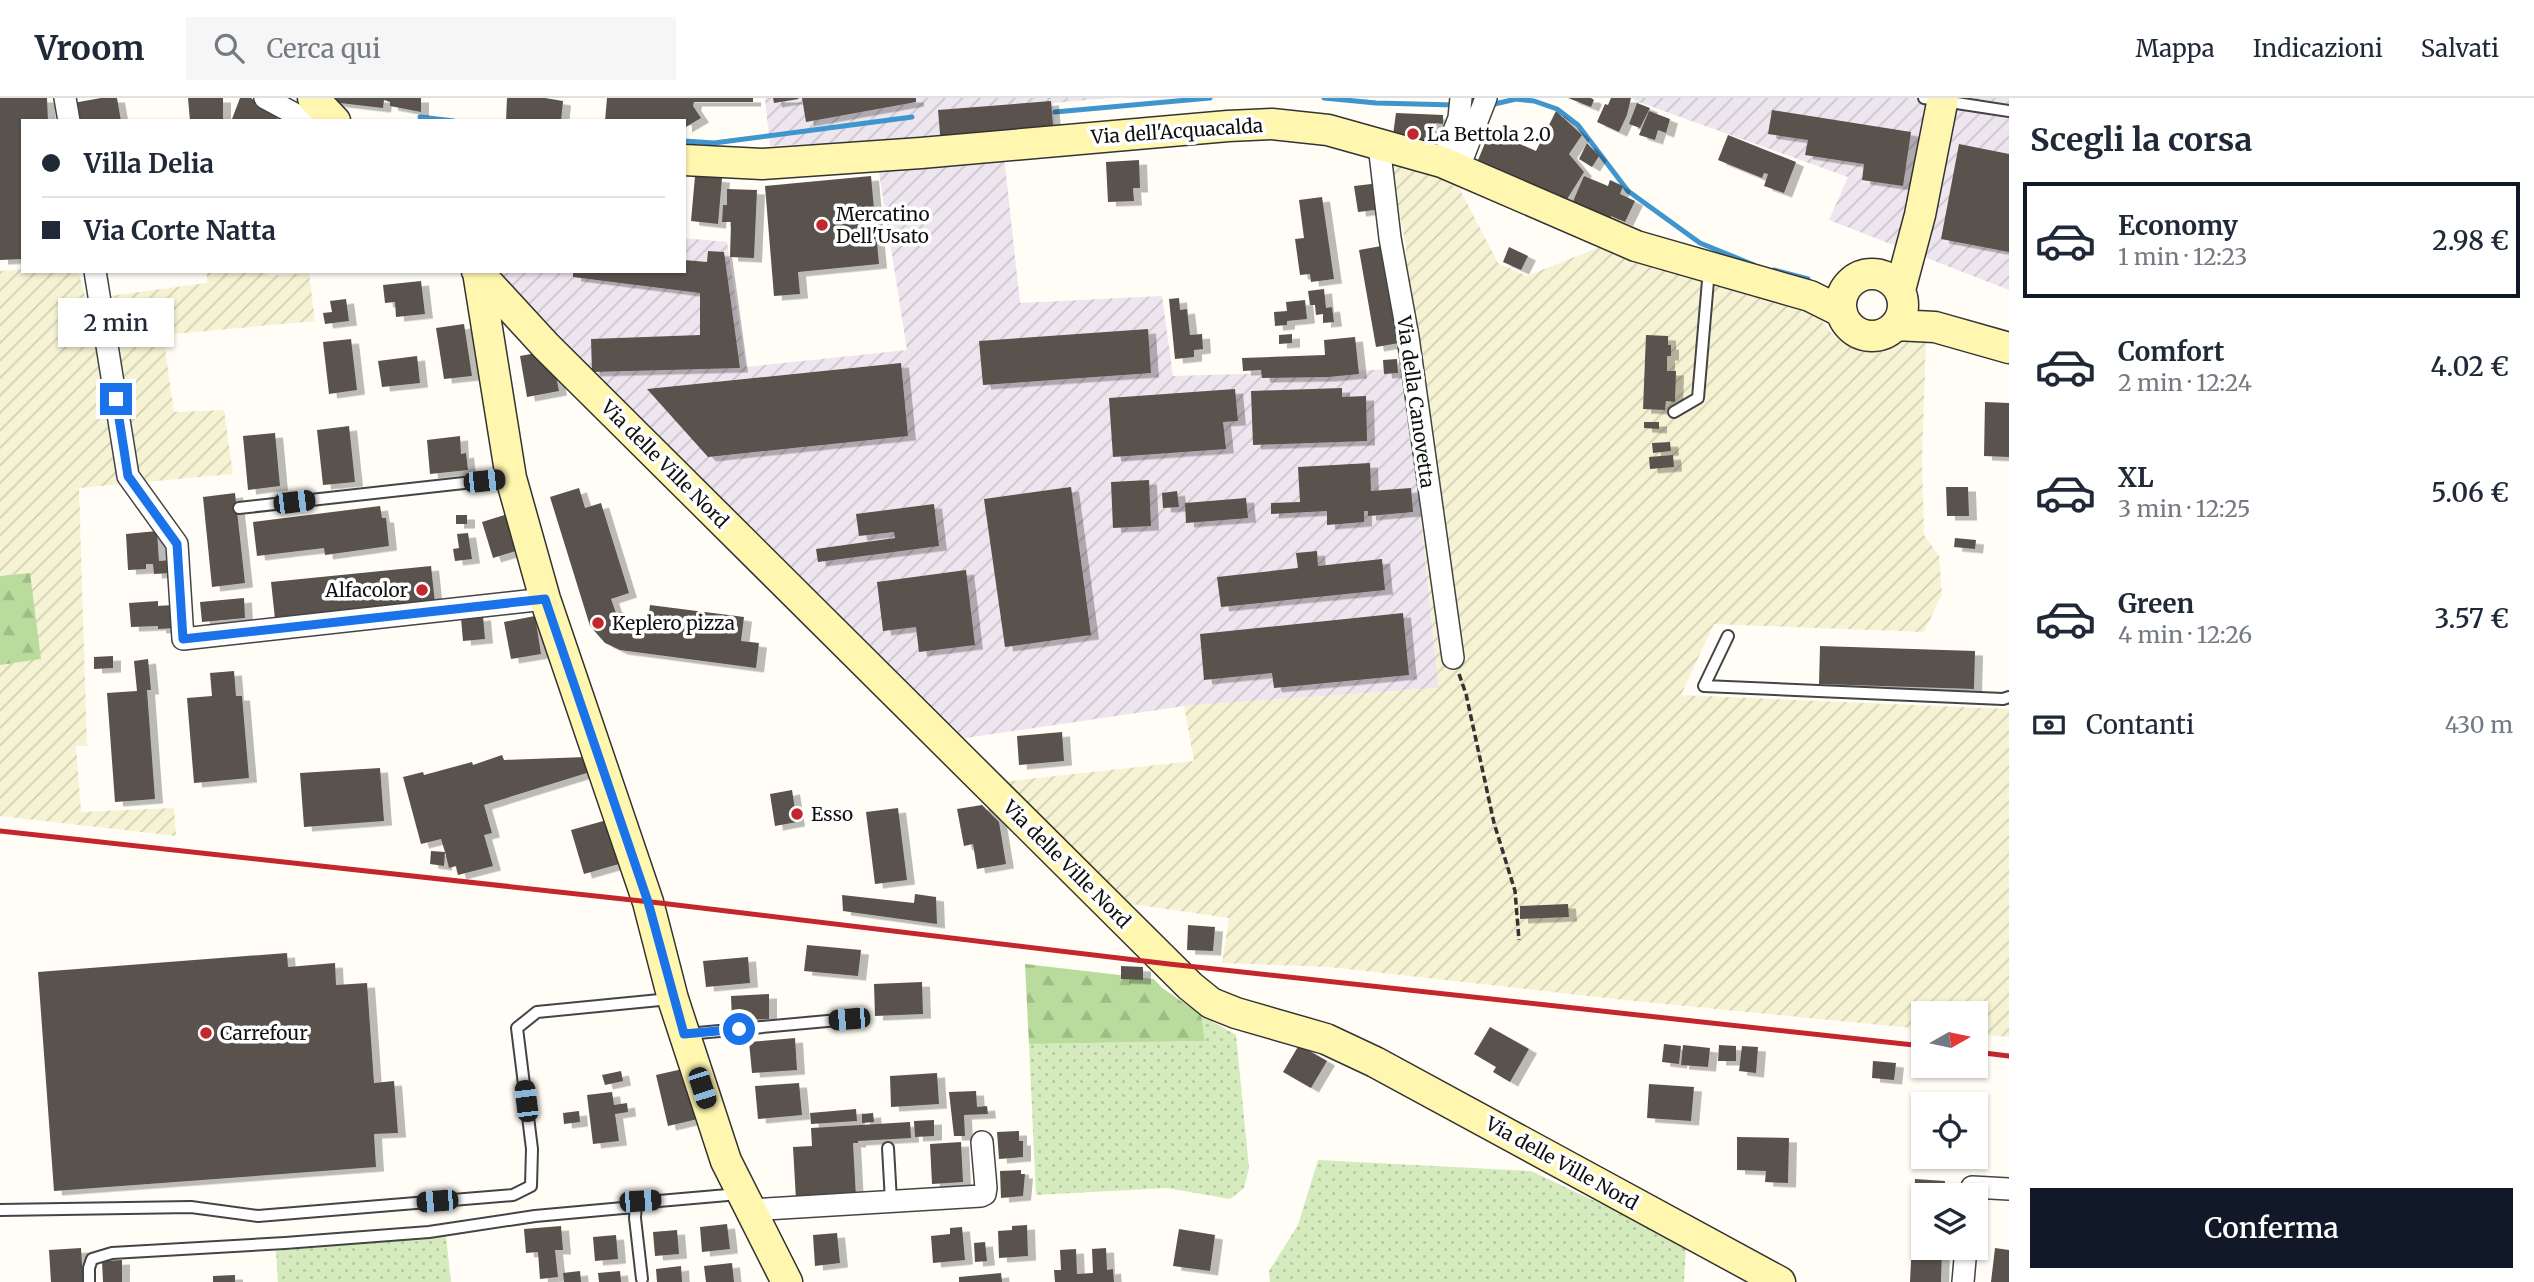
<!DOCTYPE html>
<html lang="it">
<meta charset="utf-8">
<style>
:root{--surface:#fff;--page:#f6f6f7;--text:#1f2937;--muted:#747a83;--line:#e0e1e3;--accent:#111827}
body{margin:0;font-family:Merriweather,serif;background:var(--page);color:var(--text);height:100vh;display:flex;flex-direction:column;font-size:26px;white-space:nowrap}
*{box-sizing:border-box;margin:0}
p{font-size:23px;color:var(--muted)}
.icon{flex:none;width:38px;height:38px;fill:none;stroke:currentColor;stroke-width:2;stroke-linecap:round;stroke-linejoin:round}
.map{position:relative;flex:1;overflow:hidden}
.panel{display:flex;flex-direction:column;background:var(--surface);width:525px}
.panel>*{flex:none}
.guide{position:absolute;left:21px;top:21px;width:665px;height:154px;border-radius:0px;box-shadow:0 2px 5px #0004;display:grid;align-content:center;height:154px;padding:0 21px;background:var(--surface)}
.needle{width:46px;rotate:81deg}
.controls{position:absolute;left:1911px;top:903px;display:grid;gap:14px}
.controls a{display:grid;place-items:center;width:77px;height:77px;border-radius:0px;background:var(--surface);box-shadow:0 2px 5px #0004;font-size:35px}
.end{position:absolute;width:32px;height:32px;margin:-16px;border:9px solid #1a73e8;background:#fff;box-shadow:0 0 0 4px #fff}
.from{border-radius:50%}
.bubble{position:absolute;height:49px;border-radius:0px;background:var(--surface);box-shadow:0 2px 5px #0004;font-size:23px;font-weight:600;line-height:49px;text-align:center}
.car{position:absolute;width:21px;height:42px;margin:-21px -10px;border-radius:9px;box-shadow:0 0 5px 2px #0007;background:linear-gradient(#222 24%,#8ab4d8 0 40%,#222 0 76%,#8ab4d8 0 86%,#222 0)}
.guide b{display:flex;align-items:center;gap:24px;height:66px;font-size:26px}
.guide b+b{border-top:2px solid var(--line)}
.guide i{width:18px;height:18px;background:var(--text)}
ul{padding:0;list-style:none}
li{display:flex;align-items:center;gap:21px;height:116px;margin:0 14px 10px;padding:0 7px;border:4px solid transparent;border-radius:0px}
li div{flex:1}
li b{display:block;font-size:26px}
li em{font-style:normal;font-weight:600}
li.current{border-color:var(--accent)}
li>.icon{width:63px;height:63px;stroke-width:1.5}
h2{padding:0 21px;font-size:32px;line-height:84px}
.pay{display:flex;align-items:center;gap:18px;height:77px;padding:0 21px;font-size:26px}
.pay p{margin-inline-start:auto}
.action{display:flex;gap:14px;margin-top:auto;padding:14px 21px}
.action a{flex:1;height:80px;border-radius:0px;background:var(--accent);color:#fff;font-size:28px;font-weight:600;line-height:80px;text-align:center}
header{display:flex;align-items:center;gap:42px;box-sizing:border-box;height:98px;padding:0 35px;background:var(--surface);border-bottom:2px solid var(--line)}
header strong{font-size:33px}
nav{display:flex;gap:38px;margin-inline-start:auto;font-size:24px}
.search{width:490px;height:63px;background:var(--page);display:flex;align-items:center;gap:18px;box-sizing:border-box;padding:0 24px;border-radius:0px;color:var(--muted);font-size:26px}
main{display:flex;flex:1;min-height:0}
.map>svg:first-child{display:block}
.industrial{fill:url(#industrial-furrows)}
.farmland{fill:url(#farmland-furrows)}
.grass{fill:url(#grass-dots)}
.forest{fill:url(#forest-firs)}
.lines{fill:none;stroke-linecap:round;stroke-linejoin:round}
.stream{stroke:#3f96cf;stroke-width:5}
.building{fill:#5a524d;filter:url(#shadow)}
.lane-casing{stroke:#444;stroke-width:14}
.street-casing{stroke:#444;stroke-width:24}
.secondary-casing{stroke:#333;stroke-width:33}
.path{stroke:#333;stroke-width:3.5;stroke-dasharray:7 3.5;stroke-linecap:butt}
.lane{stroke:#fff;stroke-width:10}
.street{stroke:#fff;stroke-width:21}
.secondary{stroke:#fff6b0;stroke-width:30}
.rail{stroke:#c4262e;stroke-width:5}
.route{stroke:#1a73e8;stroke-width:9}
.poi-dot{fill:#c4262e;stroke:#fff;stroke-width:2.5}
.labels{text-anchor:middle;stroke-width:7;stroke-linejoin:round;paint-order:stroke}
.street-label{font-size:19px;fill:#111;stroke:#fff}
.poi-label{font-size:19px;fill:#111;stroke:#fff;text-anchor:start}
</style>
<header>
<strong>Vroom</strong>
<div class="search"><svg class="icon" aria-label="search" viewBox="0 0 24 24"><circle cx="10" cy="10" r="6"/><path d="M15 15l6 6"/></svg>Cerca qui</div>
<nav><a>Mappa</a><a>Indicazioni</a><a>Salvati</a></nav>
</header>
<main>
<div class="map">
<svg width="2009" height="1184" viewBox="0 0 2009 1184">
<defs>
<pattern id="industrial-furrows" width="10" height="10" patternUnits="userSpaceOnUse" patternTransform="scale(1.75)"><rect width="10" height="10" fill="#eee6ef"/><path d="M-1 1l2-2M0 10L10 0M9 11l2-2" fill="none" stroke="#cbc4cc"/></pattern>
<pattern id="farmland-furrows" width="10" height="10" patternUnits="userSpaceOnUse" patternTransform="scale(1.75)"><rect width="10" height="10" fill="#f6f3d4"/><path d="M-1 1l2-2M0 10L10 0M9 11l2-2" fill="none" stroke="#d2cfb5"/></pattern>
<pattern id="grass-dots" width="8" height="8" patternUnits="userSpaceOnUse" patternTransform="scale(1.75)"><rect width="8" height="8" fill="#d5ebbd"/><path d="M2 2h.1M6 6h.1" fill="none" stroke="#b6c8a1" stroke-width="1.8" stroke-linecap="round"/></pattern>
<pattern id="forest-firs" width="22" height="20" patternUnits="userSpaceOnUse" patternTransform="scale(1.75)"><rect width="22" height="20" fill="#b9dc9c"/><path d="M5 1l3.5 6h-7zM16 11l3.5 6h-7z" fill="#9ebc85"/></pattern>
<filter id="shadow"><feDropShadow dx="8" dy="4.5" stdDeviation="0" flood-color="#0004"/></filter>
</defs>
<rect width="100%" height="100%" fill="#fffdf5"/>
<path class="industrial" d="M765,0H1110L1053,5L1058,53L1004,58L1020,205L1162,198L1173,278L1405,271L1439,590L1184,608L959,641L486,173H684V140L727,144L746,269L907,252L874,43L770,48Z
M1634,0H2009V192L1829,122L1848,79L1633,2Z"/>
<path class="farmland" d="M1395,61L1457,86L1498,165L1527,178L1597,150L1613,151L1812,212L1835,239L1850,248L1862,251L1880,249L1896,241L1926,240L1922,363L1924,437L1939,458L1942,496L1924,534L1714,526L1681,597L2009,611V939L1976,936V915H1923V931L1624,902L1329,869L1222,865L1229,820L1124,805L1001,684L1194,663L1184,608L1439,590L1405,271L1406,148L1390,68Z
M23,171V173H78L86,201L207,185V173H267L268,178L309,175L315,223L163,237L174,314L224,312L233,376L79,390L87,648H76L81,714L174,710L176,738L0,718V173Z"/>
<path class="grass" d="M1201,917L1236,937L1249,1070L1244,1090L1230,1101L1167,1090L1036,1097L1029,946L1205,943Z
M1318,1062L1531,1073L1686,1146L1684,1184H1270L1269,1173L1298,1127Z
M446,1138L451,1184H278L276,1153Z"/>
<path class="forest" d="M30,475L41,561L0,567V478Z
M1025,866L1154,881L1161,889L1201,917L1205,943L1029,946Z"/>
<g class="lines">
<path class="stream" d="M1324,0L1376,5L1455,7
M1490,7L1516,1L1534,3L1557,11L1578,27L1628,93L1700,145L1754,167
M1055,14L1210,0
M420,19L454,23
M684,43L714,45L912,19
M1774,172L1808,181"/>
</g>
<path class="building" d="M0,0H47L48,23H23V161L0,162Z
M101,0H117L121,23H76L73,5Z
M188,0H223V23H190Z
M240,0H251L281,23H236L232,21Z
M323,0H421V14L390,8V4L384,2L383,10L340,5Z
M507,0H545L563,3L561,23H506Z
M607,0H753V4H694L693,8L701,20L684,30V23H605Z
M773,0H798L799,1L774,5Z
M802,0H916V4L806,24Z
M1568,0H1591L1594,2L1591,9Z
M1611,0H1631L1627,17L1619,34L1597,24L1605,6L1608,7Z
M1051,3L1054,39L941,48L938,12Z
M1637,5L1650,10L1640,30L1629,26Z
M1772,12L1911,34L1903,88L1862,82L1864,66L1805,57L1808,42L1768,36Z
M1556,13L1582,37L1569,56L1584,74L1564,106L1543,92L1478,62L1490,33L1536,53Z
M1649,13L1670,21L1666,35L1658,32L1655,42L1639,37Z
M1396,15L1443,17V26L1435,25L1431,48L1393,37Z
M1728,37L1796,64L1784,95L1764,88L1768,76L1764,75L1762,80L1718,62Z
M1587,45L1599,58L1592,69L1579,61Z
M1959,46L2009,56V154L1941,141Z
M1139,62L1140,90H1133L1134,103L1108,104L1106,64Z
M695,78L722,80L718,126L691,123Z
M871,78L879,166L798,174L800,196L774,198L765,88Z
M1584,78L1608,88L1610,82L1623,88L1620,96L1635,103L1625,124L1611,118L1609,124L1571,108Z
M1380,85L1383,111L1358,114L1354,88Z
M727,91L757,92L754,160L730,159L731,124H722L723,107H727Z
M1322,99L1334,181L1311,184L1310,176L1300,177L1295,141L1304,140L1299,102Z
M1387,147L1405,244L1376,249L1359,152Z
M1509,149L1528,158L1521,172L1503,164Z
M708,153L724,154L740,270L592,274L591,241L700,237V195L573,179V173H684V162L707,164Z
M421,183L425,216L396,219L395,204L385,205L383,187Z
M1324,191L1326,210L1332,209L1334,224L1323,225V216L1316,217L1315,207H1310L1308,193Z
M1179,200L1180,212L1187,211L1190,237L1202,236L1203,251L1194,252V259L1175,261L1169,201Z
M346,201L349,223L325,226L323,215L332,214L330,203Z
M1305,202L1307,221L1287,223V227L1275,228L1274,214L1287,213L1286,204Z
M464,226L472,278L444,281L436,230Z
M1148,231L1151,275L983,287L979,243Z
M1292,236V245L1279,246V237Z
M1646,237L1668,238V247H1671V258H1667V273H1676L1675,304L1666,303L1665,312L1643,311Z
M1355,239L1359,276L1328,279L1262,280L1261,272L1243,273L1242,260L1325,257L1324,242Z
M351,241L357,292L329,296L323,244Z
M547,253L550,274L555,273L559,293L527,299L520,258Z
M417,258L420,285L382,289L378,263Z
M1397,261L1398,275L1384,276L1383,262Z
M901,265L908,338L708,359L647,291Z
M1342,290V299L1366,298L1367,343L1253,347L1251,293Z
M1235,291L1238,323L1223,324L1226,351L1113,359L1109,300Z
M1985,304L2009,305V359L1984,358Z
M1644,324H1659V331L1644,330Z
M349,328L355,384L323,387L317,332Z
M275,335L280,388L248,392L243,338Z
M460,338L461,356L466,355L468,372L430,376L427,342Z
M1670,344L1671,353L1653,355L1652,345Z
M1673,357L1674,369L1650,371L1649,359Z
M1370,365L1371,393L1411,390L1413,414L1368,418V413H1364V424L1327,427V413L1271,416V405L1300,404L1298,369Z
M1149,382L1151,428L1113,430L1111,384Z
M1071,389L1091,537L1005,549L984,401Z
M1946,389H1968L1969,418H1947Z
M579,390L585,410L601,405L629,495L611,501L616,515L621,514L627,516L630,522L629,528L647,531L650,507L744,519L741,543L759,545L756,570L620,552L605,545L590,528L550,399Z
M1177,393L1179,409L1163,410L1162,395Z
M235,395L245,485L212,489L203,399Z
M1246,400L1248,420L1186,425L1185,405Z
M934,406L939,448L818,464L816,451L895,440L894,434L859,438L856,416Z
M380,408L382,420H386L389,448L325,457L324,450L257,458L253,424Z
M511,415L522,451L493,460L482,424Z
M456,417H467V426H456Z
M157,433L159,463L170,462L171,475L154,476L153,466H146V471L128,472L126,436Z
M468,435L472,461L455,463L453,451L459,450L457,436Z
M1955,440L1976,442L1975,451L1954,449Z
M1317,453L1318,468L1382,461L1385,492L1221,509L1217,479L1298,470L1296,455Z
M431,468L435,505L275,521L271,484Z
M966,472L975,547L919,554L916,529L883,533L877,484Z
M244,500L245,520L202,524L200,504Z
M158,503V508L174,507L175,530L158,531V528L131,529L129,505Z
M1403,515L1409,577L1274,590L1272,575L1204,582L1200,536Z
M483,518L485,541L463,543L461,520Z
M535,518L541,556L511,561L504,524Z
M1820,548L1975,553L1974,591L1819,586Z
M113,558V570L94,571V559Z
M148,561L151,592H147L155,701L115,704L107,595L137,593L134,563Z
M234,573L236,598H242L249,680L194,685L187,600L212,598L210,575Z
M1062,634L1064,663L1019,667L1017,638Z
M502,657L504,662L586,659L590,674L484,707L492,735L484,737L493,768L458,777L456,768L449,770L445,754L444,768L430,766L431,753L445,754L441,741L421,746L403,679L423,674L424,677L472,664L473,667Z
M380,670L384,723L304,729L300,675Z
M792,692L797,724L775,728L770,696Z
M982,707L999,724L1006,766L977,771L973,746L964,748L957,711Z
M898,710L907,782L875,786L866,714Z
M607,722L619,766L584,776L571,732Z
M915,796L936,799L937,826L843,813L842,797L914,805Z
M1568,806L1569,819L1520,821V808Z
M1188,827L1215,829L1213,853L1187,852Z
M807,847L861,852L858,878L804,873Z
M287,855L288,869L335,865L336,887L367,885L374,985L394,983L398,1035L374,1036L376,1069L54,1093L38,874Z
M748,859L750,885L706,889L703,863Z
M1121,868L1143,869V882L1121,881Z
M922,884L923,916L875,918L874,886Z
M769,896V921L732,922L731,898Z
M1490,929L1529,951L1510,984L1493,974L1496,969L1474,956Z
M795,940L797,972L752,975L749,944Z
M1664,946L1681,948L1679,966L1662,964Z
M1299,947L1327,963L1311,990L1283,974Z
M1683,947L1710,950L1708,969L1681,967Z
M1719,947L1736,948V963H1718Z
M1742,948L1758,949L1756,975L1739,973Z
M1873,963L1896,965L1894,982L1872,980Z
M687,970L698,1021L668,1028L656,977Z
M621,973L623,983L605,987L602,977Z
M937,975L939,1006L891,1009L890,978Z
M799,985L802,1017L758,1021L755,988Z
M1649,986L1694,989L1691,1023L1647,1020Z
M976,993L977,1009L987,1008L988,1016L964,1017L965,1038H954L949,994Z
M612,994L614,1007L627,1005L628,1014L615,1016L619,1043L593,1046L587,997Z
M856,1011L857,1023L811,1026L810,1015Z
M579,1013L580,1024L564,1026L563,1015Z
M873,1015L874,1024L862,1025V1016Z
M934,1022V1038L915,1039L914,1023Z
M910,1024L911,1040L858,1043V1045H853L856,1099L796,1102L793,1049L812,1048L811,1030Z
M1019,1033V1043H1023V1059L999,1061L997,1034Z
M1737,1039L1789,1040L1788,1085L1765,1084L1766,1073L1737,1072Z
M961,1044L963,1084L932,1086L930,1046Z
M1021,1072V1076H1025L1023,1098L1001,1100L1000,1073Z
M1915,1081L1945,1083L1944,1097H1923V1150H1942L1941,1184H1910Z
M727,1126L730,1151L702,1154L700,1129Z
M1027,1127L1028,1158L999,1160L998,1133L1012,1132V1128Z
M561,1128L563,1152H555L558,1179L540,1181L538,1154L526,1155L524,1131Z
M962,1129L965,1162L933,1165L931,1138L950,1136V1130Z
M1179,1131L1215,1137L1210,1173L1173,1168Z
M677,1132L679,1156L655,1158L653,1134Z
M837,1135L840,1165L815,1168L813,1137Z
M616,1137L618,1161L595,1163L593,1139Z
M985,1144L987,1163L975,1164L974,1145Z
M81,1150L83,1184H51L49,1152Z
M1106,1150L1107,1172L1113,1171L1114,1184H1055L1054,1172H1061L1060,1152L1076,1151L1077,1176L1093,1175L1092,1151Z
M1995,1150L2009,1152V1184H1991Z
M122,1162V1184H103L102,1163Z
M732,1165L734,1184H706L704,1168Z
M681,1168L682,1184H657L656,1171Z
M580,1173L581,1184H564L563,1175Z
M620,1173L621,1184H599L598,1175Z
M1001,1175L1002,1184H959V1179Z
M235,1177V1184H213V1178Z"/>
<g class="lines">
<g class="lane-casing">
<path id="lane" d="M1924,0L2009,13
M1674,314L1698,300L1709,171
M239,410L509,380
M1728,538L1704,588L2003,601L2009,599
M687,936L849,921
M888,1050L891,1103
M0,1112L191,1109L258,1118L513,1097L531,1088L532,1051L517,930L537,914L670,901
M642,1181L635,1120L636,1105L739,1096
M89,1184V1170L92,1161L112,1155L285,1145L429,1134L535,1118L634,1109"/>
</g>
<g class="street-casing">
<path id="street" d="M65,0L69,23
M265,0L308,23
M1379,47L1390,140L1408,239L1453,560
M1442,64L1459,20L1461,0
M1458,72L1486,0
M95,173L128,378L177,446L183,541L545,501
M1972,1097V1089L2009,1091
M750,1112L981,1098L985,1096L986,1090L982,1044
M1963,1184L1966,1150"/>
</g>
<g class="secondary-casing">
<path id="secondary" d="M313,0L335,23
M684,62L762,66L921,55L1228,28L1272,26L1328,32L1442,64L1636,148L1810,198L1842,214
M477,173L546,248L1190,888L1211,905L1236,915L1326,941L1375,964L1780,1184
M478,174L511,380L545,501L648,804L673,901L726,1063L787,1184
M1841 207a31 31 0 1 1 62 0a31 31 0 1 1-62 0Z
M1900,192L1920,117L1943,0
M1896,227L1935,229L2009,250"/>
</g>
<path class="path" d="M1459,576L1466,596L1494,725L1515,793L1519,842"/>
<use href="#lane" class="lane"/>
<use href="#street" class="street"/>
<use href="#secondary" class="secondary"/>
<path class="rail" d="M0,733L660,805L1169,866L1923,948
M1976,954L2009,958"/>
</g>
<g class="lines">
<path class="route" d="M116,301L128,378L177,446L183,541L545,501L648,804L684,936L739,931"/>
</g>
<g class="poi-dot">
<circle cx="1413" cy="36" r="7"/>
<circle cx="822" cy="127" r="7"/>
<circle cx="422" cy="492" r="7"/>
<circle cx="598" cy="525" r="7"/>
<circle cx="797" cy="716" r="7"/>
<circle cx="206" cy="935" r="7"/>
</g>
<g class="labels">
<g class="street-label">
<text transform="translate(1177 33) rotate(-4)" y="7">Via dell'Acquacalda</text>
<text transform="translate(1416 304) rotate(82)" y="7">Via della Canovetta</text>
<text transform="translate(665 366) rotate(45)" y="7">Via delle Ville Nord</text>
<text transform="translate(1067 766) rotate(45)" y="7">Via delle Ville Nord</text>
<text transform="translate(1562 1065) rotate(29)" y="7">Via delle Ville Nord</text>
</g>
<g class="poi-label">
<text x="1427" y="43">La Bettola 2.0</text>
<text x="836" y="123">Mercatino<tspan x="836" dy="22">Dell'Usato</tspan></text>
<text x="408" y="499" text-anchor="end">Alfacolor</text>
<text x="612" y="532">Keplero pizza</text>
<text x="811" y="723">Esso</text>
<text x="220" y="942">Carrefour</text>
</g>
</g>
</svg>
<div class="controls">
<a><svg class="needle" viewBox="-14 -14 28 28"><path d="M0-13l5 13h-10z" fill="#e53935"/><path d="M0 13l5-13h-10z" fill="#747a83"/></svg></a>
<a><svg class="icon" aria-label="locate" viewBox="0 0 24 24"><circle cx="12" cy="12" r="6"/><path d="M12 2v4M12 18v4M2 12h4M18 12h4"/></svg></a>
<a><svg class="icon" aria-label="layers" viewBox="0 0 24 24"><path d="M12 4l9 5-9 5-9-5zM3 14l9 5 9-5"/></svg></a>
</div>
<i class="end from" style="left:739px;top:931px"></i>
<i class="end" style="left:116px;top:301px"></i>
<div class="bubble" style="left:58px;top:200px;width:116px">2 min</div>
<i class="car" style="left:484px;top:383px;rotate:84deg"></i>
<i class="car" style="left:294px;top:404px;rotate:83deg"></i>
<i class="car" style="left:849px;top:921px;rotate:265deg"></i>
<i class="car" style="left:702px;top:990px;rotate:162deg"></i>
<i class="car" style="left:526px;top:1003px;rotate:353deg"></i>
<i class="car" style="left:437px;top:1103px;rotate:265deg"></i>
<i class="car" style="left:640px;top:1103px;rotate:86deg"></i>
<div class="guide">
<b><i class="from"></i>Villa Delia</b>
<b><i></i>Via Corte Natta</b>
</div>
</div>
<section class="panel">
<h2>Scegli la corsa</h2>
<ul>
<li class="current"><svg class="icon" aria-label="car" viewBox="0 0 24 24"><path d="M5 17H2v-5l4-1 3-4h7l3 4 3 1v5h-3M9 17h6M6 11h13"/><circle cx="7" cy="17" r="2"/><circle cx="17" cy="17" r="2"/></svg><div><b>Economy</b><p>1 min · 12:23</p></div><em>2.98 €</em></li>
<li><svg class="icon" aria-label="car" viewBox="0 0 24 24"><path d="M5 17H2v-5l4-1 3-4h7l3 4 3 1v5h-3M9 17h6M6 11h13"/><circle cx="7" cy="17" r="2"/><circle cx="17" cy="17" r="2"/></svg><div><b>Comfort</b><p>2 min · 12:24</p></div><em>4.02 €</em></li>
<li><svg class="icon" aria-label="car" viewBox="0 0 24 24"><path d="M5 17H2v-5l4-1 3-4h7l3 4 3 1v5h-3M9 17h6M6 11h13"/><circle cx="7" cy="17" r="2"/><circle cx="17" cy="17" r="2"/></svg><div><b>XL</b><p>3 min · 12:25</p></div><em>5.06 €</em></li>
<li><svg class="icon" aria-label="car" viewBox="0 0 24 24"><path d="M5 17H2v-5l4-1 3-4h7l3 4 3 1v5h-3M9 17h6M6 11h13"/><circle cx="7" cy="17" r="2"/><circle cx="17" cy="17" r="2"/></svg><div><b>Green</b><p>4 min · 12:26</p></div><em>3.57 €</em></li>
</ul>
<div class="pay"><svg class="icon" aria-label="cash" viewBox="0 0 24 24"><path d="M3 7h18v10H3z"/><circle cx="12" cy="12" r="2"/></svg>Contanti<p>430 m</p></div>
<div class="action"><a>Conferma</a></div>
</section>
</main>
